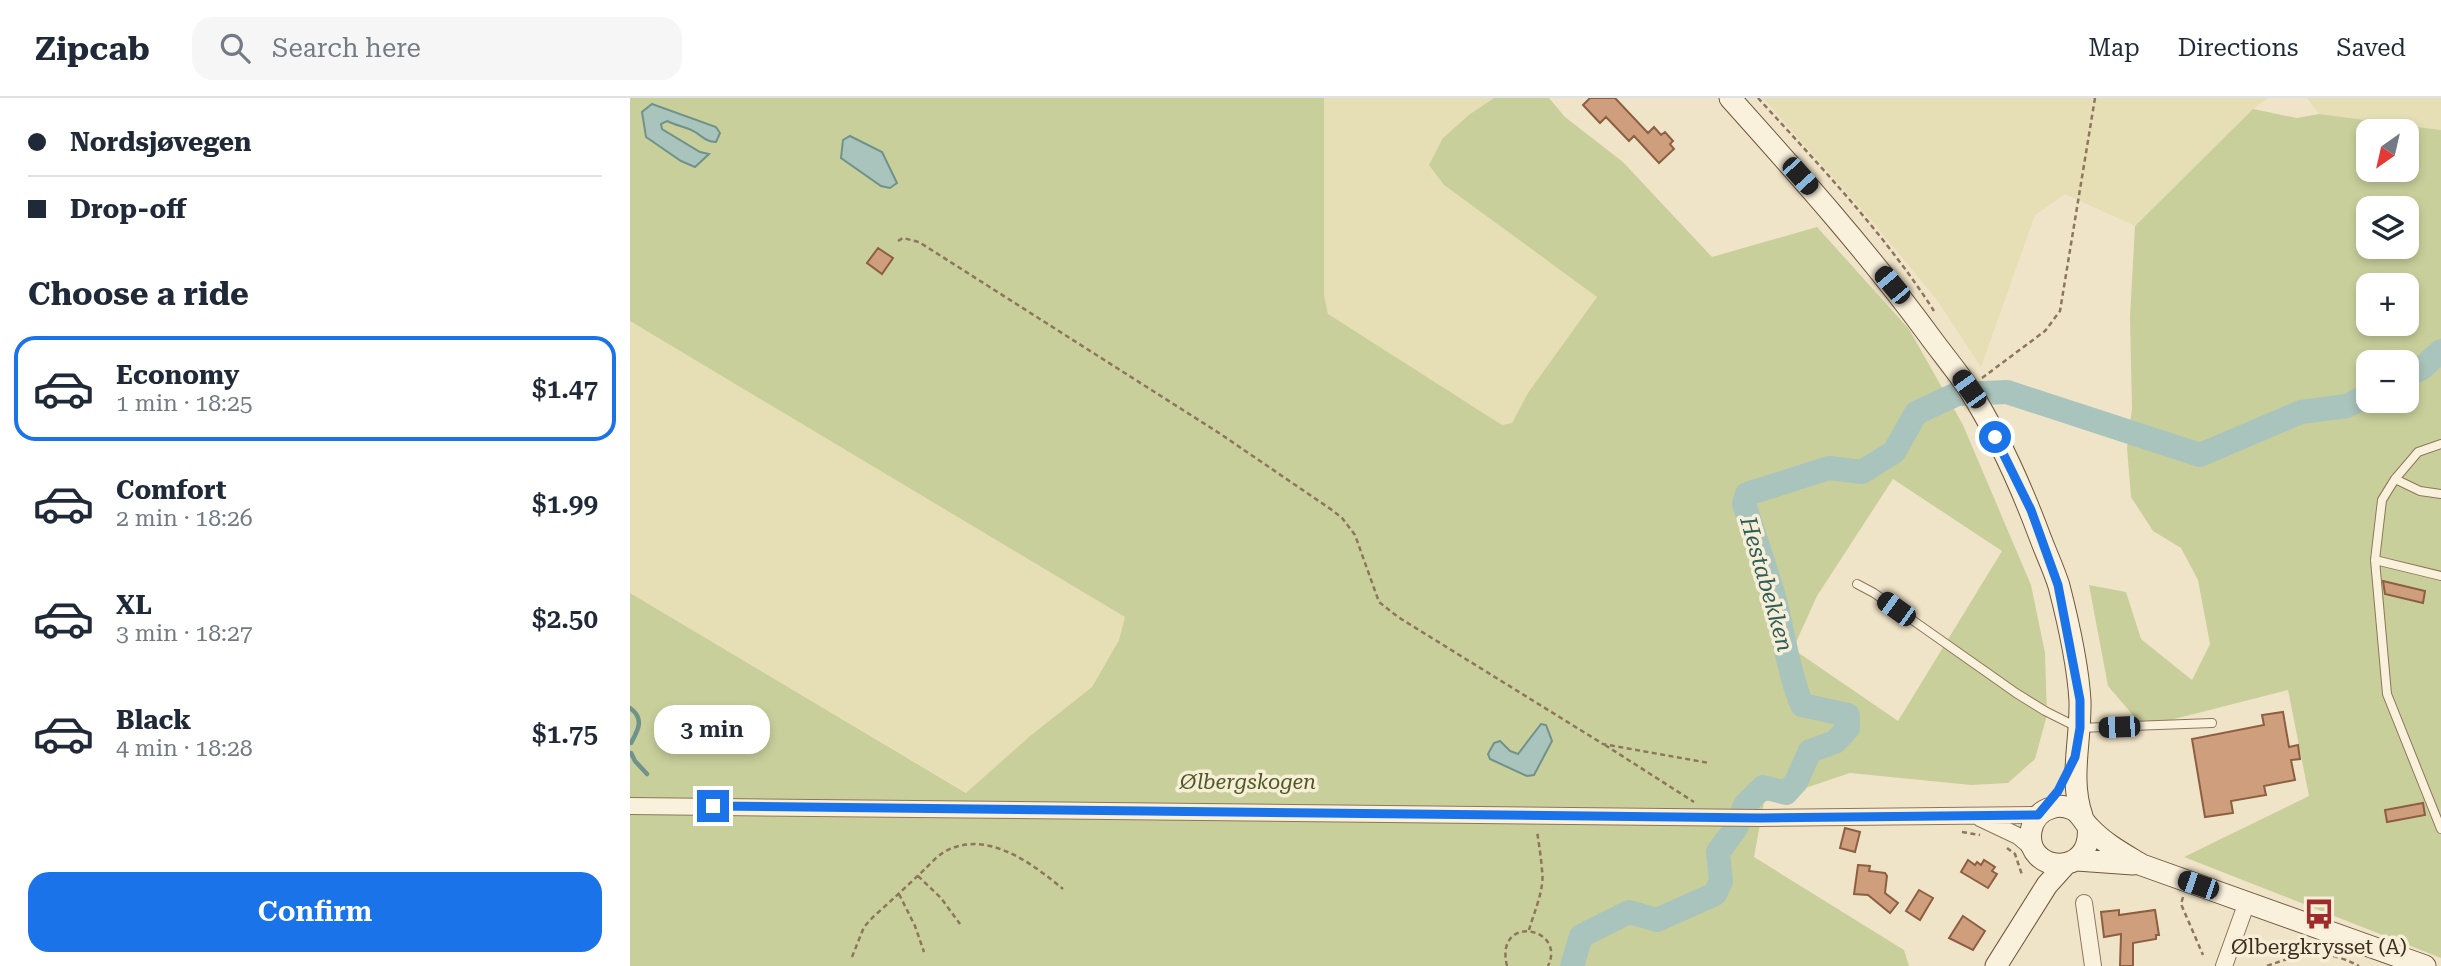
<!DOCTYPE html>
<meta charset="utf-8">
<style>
:root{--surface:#fff;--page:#f6f6f7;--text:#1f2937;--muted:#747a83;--line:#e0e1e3;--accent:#1a73e8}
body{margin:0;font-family:"Roboto Serif",serif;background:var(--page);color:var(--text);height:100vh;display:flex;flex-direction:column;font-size:26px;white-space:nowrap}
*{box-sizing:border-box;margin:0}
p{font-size:23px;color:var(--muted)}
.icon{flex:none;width:38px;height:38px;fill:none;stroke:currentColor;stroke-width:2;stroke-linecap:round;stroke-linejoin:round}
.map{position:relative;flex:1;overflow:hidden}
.side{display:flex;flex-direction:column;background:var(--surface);width:630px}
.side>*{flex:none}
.top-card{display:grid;align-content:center;height:154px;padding:0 28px;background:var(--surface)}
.needle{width:46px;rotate:214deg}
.fabs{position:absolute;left:1726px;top:21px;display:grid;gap:14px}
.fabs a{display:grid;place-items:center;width:63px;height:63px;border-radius:14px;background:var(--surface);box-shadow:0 4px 10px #0003;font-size:35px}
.end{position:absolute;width:32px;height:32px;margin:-16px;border:9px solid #1a73e8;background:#fff;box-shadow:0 0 0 4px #fff}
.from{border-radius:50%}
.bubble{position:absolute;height:49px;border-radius:21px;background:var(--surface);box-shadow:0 4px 10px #0003;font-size:23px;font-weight:600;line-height:49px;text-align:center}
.car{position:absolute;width:21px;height:42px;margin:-21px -10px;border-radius:9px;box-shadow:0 0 5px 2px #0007;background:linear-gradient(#222 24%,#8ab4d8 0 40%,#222 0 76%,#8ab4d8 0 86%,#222 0)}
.top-card b{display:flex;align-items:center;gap:24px;height:66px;font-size:26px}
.top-card b+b{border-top:2px solid var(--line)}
.top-card i{width:18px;height:18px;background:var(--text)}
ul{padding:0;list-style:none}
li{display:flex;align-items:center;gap:21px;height:105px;margin:0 14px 10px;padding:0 14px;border:4px solid transparent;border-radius:21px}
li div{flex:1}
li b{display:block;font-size:26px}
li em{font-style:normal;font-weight:600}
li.selected{border-color:var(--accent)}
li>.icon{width:63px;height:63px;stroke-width:1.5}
h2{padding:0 28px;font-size:32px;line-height:84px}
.button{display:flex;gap:14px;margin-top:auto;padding:14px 28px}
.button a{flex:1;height:80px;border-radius:21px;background:var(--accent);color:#fff;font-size:28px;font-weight:600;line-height:80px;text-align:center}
header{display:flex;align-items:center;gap:42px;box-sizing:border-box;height:98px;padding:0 35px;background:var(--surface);border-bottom:2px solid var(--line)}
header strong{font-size:33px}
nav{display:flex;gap:38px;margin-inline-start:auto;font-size:24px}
.search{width:490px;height:63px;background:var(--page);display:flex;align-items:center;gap:18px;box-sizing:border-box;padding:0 24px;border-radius:21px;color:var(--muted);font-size:26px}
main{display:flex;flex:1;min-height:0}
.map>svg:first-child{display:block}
.farmland{fill:#e6deb5}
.green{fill:#c9cf9b;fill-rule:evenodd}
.water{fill:#a9c4bc;stroke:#6f938a;stroke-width:2}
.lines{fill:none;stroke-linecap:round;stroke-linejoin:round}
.stream{stroke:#6f938a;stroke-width:4.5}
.river{stroke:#a9c4bc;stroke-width:24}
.building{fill:#cf9f7d;stroke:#8d5f41;stroke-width:2}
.lane-casing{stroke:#8d765c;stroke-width:10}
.street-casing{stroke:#8d765c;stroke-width:18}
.secondary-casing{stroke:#6f573f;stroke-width:23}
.path{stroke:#8d765c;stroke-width:2.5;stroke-dasharray:5 3.5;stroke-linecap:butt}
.lane{stroke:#faf1dc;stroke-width:8}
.street{stroke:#faf1dc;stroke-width:16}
.secondary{stroke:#faf1dc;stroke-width:21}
.route{stroke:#1a73e8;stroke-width:9}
.labels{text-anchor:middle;stroke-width:7;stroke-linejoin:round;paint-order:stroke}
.park-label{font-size:21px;font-style:italic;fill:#4d5a26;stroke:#f7eed8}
.poi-label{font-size:21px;fill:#3d2e20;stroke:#f7eed8}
.water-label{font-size:23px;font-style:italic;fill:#2f5d5a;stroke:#f7eed8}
</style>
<header>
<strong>Zipcab</strong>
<div class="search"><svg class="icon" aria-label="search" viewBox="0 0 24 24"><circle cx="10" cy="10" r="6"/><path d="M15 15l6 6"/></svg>Search here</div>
<nav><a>Map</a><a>Directions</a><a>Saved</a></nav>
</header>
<main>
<section class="side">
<div class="top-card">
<b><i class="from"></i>Nordsjøvegen</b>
<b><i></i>Drop-off</b>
</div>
<h2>Choose a ride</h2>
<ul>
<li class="selected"><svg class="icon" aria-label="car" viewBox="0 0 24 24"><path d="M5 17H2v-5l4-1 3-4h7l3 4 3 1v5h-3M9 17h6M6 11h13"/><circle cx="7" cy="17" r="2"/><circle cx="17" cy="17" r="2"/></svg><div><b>Economy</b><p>1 min · 18:25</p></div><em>$1.47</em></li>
<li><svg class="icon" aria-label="car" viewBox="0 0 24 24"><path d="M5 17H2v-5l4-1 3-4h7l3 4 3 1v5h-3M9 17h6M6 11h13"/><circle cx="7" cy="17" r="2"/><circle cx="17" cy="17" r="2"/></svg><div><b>Comfort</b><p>2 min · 18:26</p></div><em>$1.99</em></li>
<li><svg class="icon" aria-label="car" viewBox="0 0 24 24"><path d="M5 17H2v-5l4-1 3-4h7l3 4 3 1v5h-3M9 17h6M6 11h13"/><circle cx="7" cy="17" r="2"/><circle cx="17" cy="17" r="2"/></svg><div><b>XL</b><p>3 min · 18:27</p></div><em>$2.50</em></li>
<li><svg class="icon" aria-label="car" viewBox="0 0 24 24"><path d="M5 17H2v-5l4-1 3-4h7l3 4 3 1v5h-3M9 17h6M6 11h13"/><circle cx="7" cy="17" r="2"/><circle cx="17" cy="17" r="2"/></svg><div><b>Black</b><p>4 min · 18:28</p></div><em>$1.75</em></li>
</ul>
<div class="button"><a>Confirm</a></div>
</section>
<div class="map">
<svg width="1811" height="868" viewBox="0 0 1811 868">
<rect width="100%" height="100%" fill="#f0e4c8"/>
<path class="farmland" d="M694,0H864L840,16L800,67L814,87L967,199L899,295L882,325L872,327L698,217L694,197Z
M1133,0H1638L1623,11L1505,128L1435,96L1405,117L1351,269L1307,202L1247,129Z
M1677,0H1811V32L1689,16Z
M0,223L496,519L489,542L462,589L400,638L337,695L0,495Z"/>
<path class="green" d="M0,0H694V197L698,216L872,327L882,325L898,295L967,199L814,87L799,67L813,40L840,16L864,0H919L935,19L993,64L1082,159L1187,129L1279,231L1333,327L1401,487L1415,555L1417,617L1405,661L1378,685L1341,687L1220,675L1134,704L1124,759L1274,852L1279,868H0V495L336,695L400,638L462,589L489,542L495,519L0,223ZM1263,381L1372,453L1268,623L1163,551L1187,498Z
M1623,11L1667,20L1689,16L1811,32V860L1554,759L1679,698L1658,592L1513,629L1478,588L1459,487L1496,494L1511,541L1562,582L1580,546L1568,482L1551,450L1523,433L1501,399L1497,350L1502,310L1500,219L1505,128ZM1738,33H1776V72H1738ZM1738,110H1776V149H1738ZM1738,187H1776V226H1738ZM1738,264H1776V303H1738Z"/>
<path class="water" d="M22,6L86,29L90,35L86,44C74,44 70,35 59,31C51,28 45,27 37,23L31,26L32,31L70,54L79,56L65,69L51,63L16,39L12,14Z
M220,38L252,54L267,85L260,90L251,88L211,60L213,42Z
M911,626L916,627L922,643L904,677L897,678L860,661L858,656L864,645L870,643L880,653L888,656Z"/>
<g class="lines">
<path class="stream" d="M0,610C15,621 8,632 1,645
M1,655L5,663L17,676"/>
<path class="river" d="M1776,278L1792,270L1811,253
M942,868L951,838L999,814L1027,822L1085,796L1091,783L1088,754L1106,730L1115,707L1133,689L1156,695L1166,684L1180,653L1205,644L1218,630V617L1172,607C1159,575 1154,540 1146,506C1137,473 1125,440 1114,406L1117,396L1199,370L1232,374L1264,354L1286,315L1327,296L1377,294L1570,357L1671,314L1717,308L1738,297"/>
</g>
<path class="building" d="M960,0H985L1018,35L1024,29L1031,37L1035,34L1043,43L1040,46L1044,51L1029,65L1004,38L999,43L976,19L970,25L953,7Z
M248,150L263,160L252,176L237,165Z
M1753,483L1795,493L1793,505L1755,496Z
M1653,614L1659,649L1668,647L1670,661L1661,662L1665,682L1634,688L1636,697L1601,703L1603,715L1575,719L1562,641L1634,627L1632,617Z
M1793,705L1795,717L1757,724L1755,712Z
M1215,730L1230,734L1225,754L1210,750Z
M1338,762L1345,767L1347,764L1351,767L1354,762L1365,769L1362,773L1367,776L1358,790L1331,774Z
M1228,767L1240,768L1239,773L1255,775L1257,778L1255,795L1268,805L1260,815L1238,797L1224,796Z
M1289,792L1303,800L1290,822L1276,813Z
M1489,812V817L1525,812L1529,837H1526V841L1503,845V868H1490L1491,836L1474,839L1471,814Z
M1333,818L1355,833L1343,852L1319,840Z"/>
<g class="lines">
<g class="lane-casing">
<path id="lane" d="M1811,346L1788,354L1765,381L1752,402L1745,462L1757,596L1811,731
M1765,381L1790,393L1811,396
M1745,462L1811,478
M1227,486L1244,495L1386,595L1415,613L1449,630L1582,625"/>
</g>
<g class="street-casing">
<path id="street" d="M0,708L1130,720L1408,717
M1350,720L1388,738L1402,750
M1454,805L1463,868
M1594,868L1617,804"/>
</g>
<g class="secondary-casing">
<path id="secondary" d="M1100,0C1169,77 1237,153 1298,236C1311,254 1326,272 1339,291C1368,337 1391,388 1410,439C1416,455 1424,472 1429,488C1438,523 1448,567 1450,603C1451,643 1439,680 1452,718
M1458,728C1464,781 1394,775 1401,733C1403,722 1410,713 1421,710C1428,707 1435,708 1442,711C1451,715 1453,724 1460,730C1475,746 1494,756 1512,767L1795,868
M1447,762L1503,766
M1366,868L1417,787L1435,767"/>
</g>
<path class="path" d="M1128,0C1190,68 1254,135 1304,213
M268,143L273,140L289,144L589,335L702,412L712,420L725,437L749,504L768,519L973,646L1079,665
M1352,280L1415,233L1430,213L1465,0
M975,647L1064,704
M1332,734L1350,737
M1377,750L1385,756L1392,777
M288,778L311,800L330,826
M269,796L285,828L294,854
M1553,799L1551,806L1573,857
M899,832C904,814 915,791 912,772C911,759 909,746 907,733
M222,859L234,829L243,819C261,803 278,787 295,771C301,765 308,757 316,753C357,731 403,766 433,791
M877,868C864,815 937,829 918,868
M1637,868C1672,855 1695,850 1729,868"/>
<use href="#lane" class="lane"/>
<use href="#street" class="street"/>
<use href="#secondary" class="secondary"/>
</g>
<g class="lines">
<path class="route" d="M83,708L1130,720L1408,717L1428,693L1445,659L1450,630V602L1428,487L1401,412L1365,339"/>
</g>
<defs>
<g id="bus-bare" transform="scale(2.415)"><path d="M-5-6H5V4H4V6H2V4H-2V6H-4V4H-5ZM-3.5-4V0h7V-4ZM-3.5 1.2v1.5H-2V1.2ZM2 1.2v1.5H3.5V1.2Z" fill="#9e2a2b" stroke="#f7eed8" stroke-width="2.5" paint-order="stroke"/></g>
</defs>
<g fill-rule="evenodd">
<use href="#bus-bare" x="1689" y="816"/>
</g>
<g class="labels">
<g class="park-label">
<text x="618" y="691">Ølbergskogen</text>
</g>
<g class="poi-label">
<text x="1689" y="856">Ølbergkrysset (A)</text>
</g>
<g class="water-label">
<text transform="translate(1137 486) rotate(74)" y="8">Hestabekken</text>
</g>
</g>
</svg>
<div class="fabs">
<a><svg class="needle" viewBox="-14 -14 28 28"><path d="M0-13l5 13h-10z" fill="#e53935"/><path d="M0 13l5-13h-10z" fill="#747a83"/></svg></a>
<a><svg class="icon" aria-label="layers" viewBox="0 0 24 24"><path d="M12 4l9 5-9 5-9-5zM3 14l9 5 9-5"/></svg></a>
<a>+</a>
<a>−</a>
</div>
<i class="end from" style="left:1365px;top:339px"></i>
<i class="end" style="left:83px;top:708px"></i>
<div class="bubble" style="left:24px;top:607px;width:116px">3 min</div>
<i class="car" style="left:1170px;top:78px;rotate:138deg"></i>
<i class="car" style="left:1262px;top:187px;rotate:320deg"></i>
<i class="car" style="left:1339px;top:291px;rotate:324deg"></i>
<i class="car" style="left:1266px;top:511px;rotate:306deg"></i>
<i class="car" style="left:1489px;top:629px;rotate:268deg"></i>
<i class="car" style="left:1568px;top:787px;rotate:289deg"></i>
</div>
</main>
